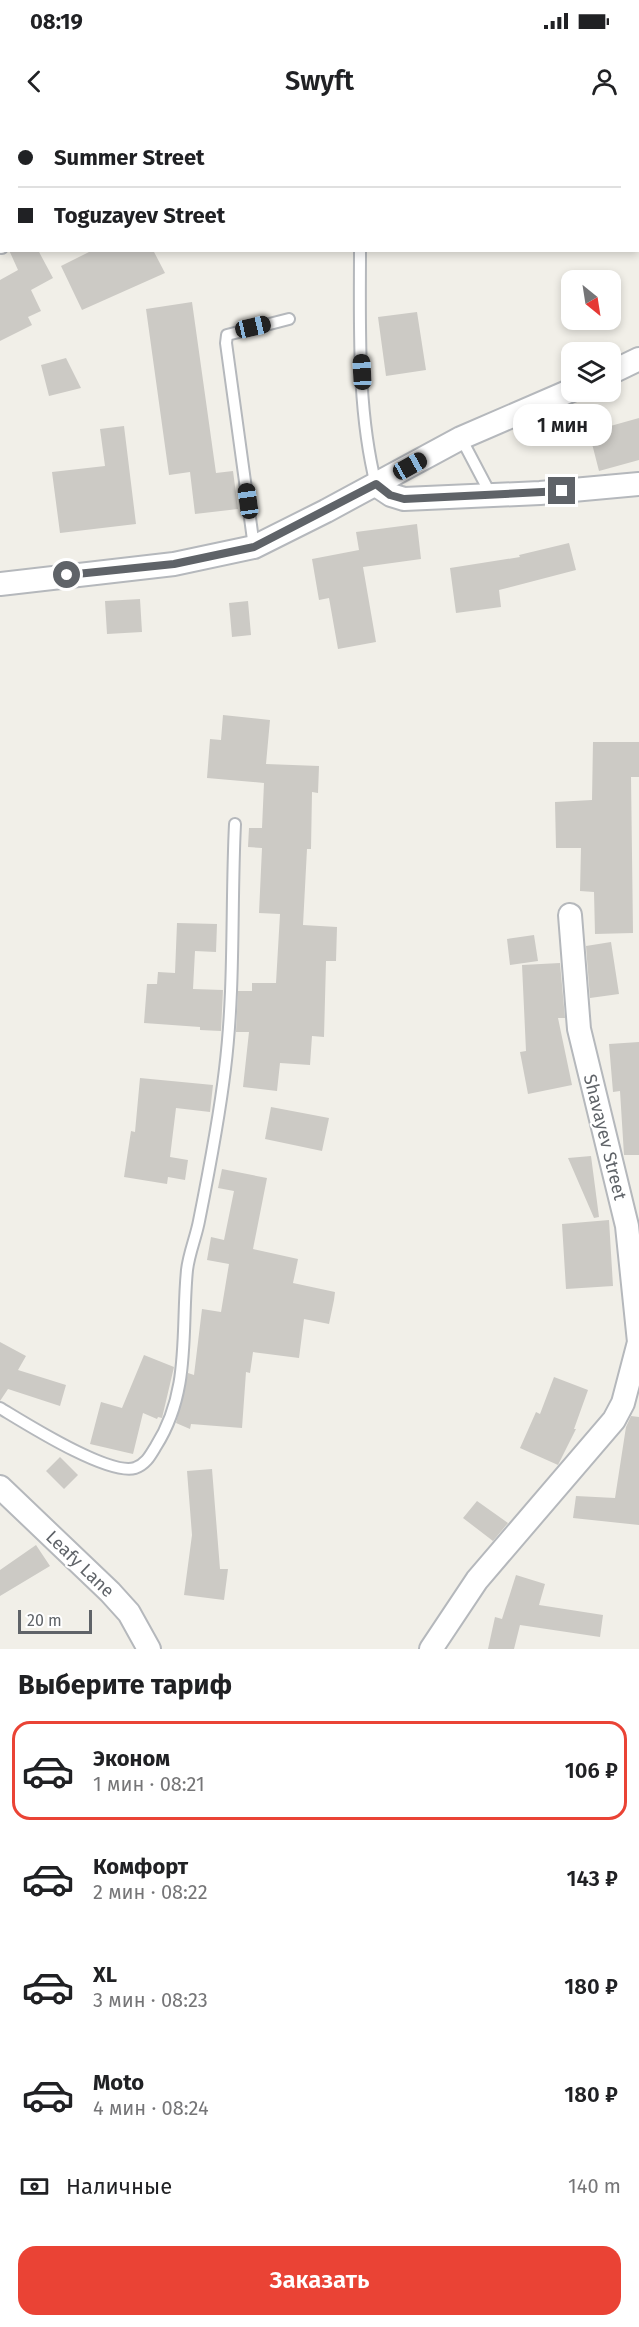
<!DOCTYPE html>
<html lang="ru">
<meta charset="utf-8">
<style>
:root{--surface:#fff;--page:#f2f2f2;--text:#202124;--muted:#757577;--line:#e0e0e0;--accent:#ea4335}
body{margin:0;font-family:"Fira Sans",sans-serif;background:var(--page);color:var(--text);height:100vh;display:flex;flex-direction:column;font-size:22px;white-space:nowrap}
*{box-sizing:border-box;margin:0}
p{font-size:20px;color:var(--muted)}
.icon{flex:none;width:33px;height:33px;fill:none;stroke:currentColor;stroke-width:2;stroke-linecap:round;stroke-linejoin:round}
.map{position:relative;height:1529px;overflow:hidden}
.drawer{display:flex;flex-direction:column;background:var(--surface);flex:1}
.drawer>*{flex:none}
.top-card{position:absolute;left:0px;top:0px;width:639px;height:132px;box-shadow:0 3px 9px #0003;display:grid;align-content:center;height:132px;padding:0 18px;background:var(--surface)}
.needle{width:39px;rotate:150deg}
.fabs{position:absolute;left:561px;top:150px;display:grid;gap:12px}
.fabs a{display:grid;place-items:center;width:60px;height:60px;border-radius:12px;background:var(--surface);box-shadow:0 3px 9px #0003;font-size:30px}
.scale{position:absolute;left:18px;bottom:15px;width:74px;box-sizing:border-box;padding-left:6px;border:3px solid #5f6368;border-top:0;font-size:16px;line-height:21px;white-space:nowrap;color:#5f6368;-webkit-text-stroke:4px #fff;paint-order:stroke}
.end{position:absolute;width:27px;height:27px;margin:-14px;border:8px solid #5f6368;background:#fff;box-shadow:0 0 0 3px #fff}
.from{border-radius:50%}
.bubble{position:absolute;height:42px;border-radius:18px;background:var(--surface);box-shadow:0 3px 9px #0003;font-size:20px;font-weight:600;line-height:42px;text-align:center}
.car{position:absolute;width:18px;height:36px;margin:-18px -9px;border-radius:8px;box-shadow:0 0 4px 2px #0007;background:linear-gradient(#222 24%,#8ab4d8 0 40%,#222 0 76%,#8ab4d8 0 86%,#222 0)}
.top-card b{display:flex;align-items:center;gap:21px;height:57px;font-size:22px}
.top-card b+b{border-top:2px solid var(--line)}
.top-card i{width:15px;height:15px;background:var(--text)}
ul{padding:0;list-style:none}
li{display:flex;align-items:center;gap:18px;height:99px;margin:0 12px 9px;padding:0 6px;border:3px solid transparent;border-radius:18px}
li div{flex:1}
li b{display:block;font-size:22px}
li em{font-style:normal;font-weight:600}
li.active{border-color:var(--accent)}
li>.icon{width:54px;height:54px;stroke-width:1.5}
h2{padding:0 18px;font-size:27px;line-height:72px}
.pay{display:flex;align-items:center;gap:15px;height:66px;padding:0 18px;font-size:22px}
.pay p{margin-inline-start:auto}
.cta{display:flex;gap:12px;margin-top:auto;padding:12px 18px}
.cta a{flex:1;height:69px;border-radius:18px;background:var(--accent);color:#fff;font-size:24px;font-weight:600;line-height:69px;text-align:center}
.status{display:flex;justify-content:space-between;align-items:center;height:42px;padding:0 30px;background:var(--surface);direction:ltr}
.status svg{height:16px;fill:currentColor}
header{display:flex;justify-content:space-between;align-items:center;height:78px;padding:0 18px;background:var(--surface);font-size:27px;font-weight:600}
.map>svg:first-child{display:block}
.building{fill:#cccac5}
.lines{fill:none;stroke-linecap:round;stroke-linejoin:round}
.service-casing{stroke:#b5b8bc;stroke-width:14}
.minor-casing{stroke:#b5b8bc;stroke-width:26}
.service{stroke:#fff;stroke-width:10}
.minor{stroke:#fff;stroke-width:22}
.route{stroke:#5f6368;stroke-width:8}
.labels{text-anchor:middle;stroke-width:4.5;stroke-linejoin:round;paint-order:stroke}
.street-label{font-size:18px;fill:#5f6368;stroke:#fff}
</style>
<div class="status"><b>08:19</b><svg viewBox="0 0 49 12"><path d="M0 12V9h3v3zM5 12V6h3v6zM10 12V3h3v9zM15 12V0h3v12zM26 1h20v11H26zM47 4h2v5h-2z"/></svg></div>
<header><svg class="icon" aria-label="back" viewBox="0 0 24 24"><path d="M15 5l-7 7 7 7"/></svg>Swyft<svg class="icon" aria-label="person" viewBox="0 0 24 24"><circle cx="12" cy="8" r="4"/><path d="M4 21q1-7 8-7t8 7"/></svg></header>
<div class="map">
<svg width="639" height="1529" viewBox="0 0 639 1529">
<rect width="100%" height="100%" fill="#f1efe8"/>
<path class="building" d="M9,130H38L53,158L31,170L41,191L28,197L32,205L0,221V160L18,150Z
M93,130H153L165,153L82,190L61,146Z
M192,182L216,353L233,351L238,389L195,394L190,352L169,355L146,189Z
M417,192L426,250L386,256L378,197Z
M66,238L81,268L49,276L41,245Z
M639,298V340L599,351L589,312Z
M124,306L136,404L60,413L52,352L105,346L100,309Z
M417,404L421,439L363,447L376,522L338,529L329,478L319,480L312,439L359,430L356,412Z
M569,423L576,450L499,470L501,487L456,493L450,448L520,437L519,435Z
M140,479L142,512L107,514L105,481Z
M248,481L251,515L232,517L229,483Z
M223,595L270,600L266,644L319,646L318,673L312,672L311,729H307L303,805L337,807L336,841H326L324,917L312,916L310,945L280,943L277,971L243,967L249,912H236L238,871H252V863H276L280,794L259,793L262,728L248,727L249,708H262L264,663L207,658L210,619L221,620Z
M593,622H639V657H631L633,813L595,814L594,772L580,771L581,728H556L555,682L592,680Z
M177,803L217,804L216,832L195,831L193,869L223,870L221,911L200,910V907L144,903L147,864H157L158,852L175,853Z
M534,815L538,841L510,845L507,819Z
M611,822L619,874L590,878L586,826Z
M560,843L565,898H558L572,965L528,974L520,932L526,931L522,845Z
M639,922V1035H624L620,971L613,972L609,924Z
M140,958L213,965L210,992L176,988L170,1037L188,1040L185,1060L168,1057L167,1064L124,1057L131,1011L135,1012Z
M271,987L329,998L322,1031L265,1019Z
M591,1036L599,1097L594,1098L568,1038Z
M222,1049L267,1058L253,1129L298,1139L293,1163L335,1172L334,1180L329,1204L304,1199L299,1238L253,1232L250,1253L246,1252L242,1308L191,1304L190,1309L176,1303L188,1253L194,1255L202,1189L221,1192L229,1144L207,1140L211,1117L224,1120L234,1071L218,1068Z
M609,1100L613,1166L566,1169L562,1104Z
M0,1222L26,1236L18,1250L66,1265L60,1286L8,1269L0,1281Z
M144,1235L174,1247L162,1298L158,1297L157,1299L143,1293L133,1334L90,1324L101,1282L122,1288Z
M554,1257L588,1270L574,1309H576L558,1345L520,1328L536,1292L540,1294Z
M631,1296L639,1297V1405L573,1398L576,1376L615,1378L626,1307Z
M60,1337L78,1355L64,1369L46,1351Z
M212,1349L220,1449H228L224,1480L184,1475L192,1415L187,1351Z
M477,1381L508,1403L493,1421L463,1398Z
M36,1425L50,1446L0,1476V1450Z
M516,1455L545,1464L539,1485L603,1495L600,1517L520,1505L514,1529H488L495,1497L502,1499Z"/>
<g class="lines">
<g class="service-casing">
<path id="service" d="M401,2L404,0
M0,128H2
M360,130C360,208 357,289 376,365
M461,318L491,375
M254,427L226,223L227,215L289,199
M0,1288C25,1303 108,1356 135,1348C146,1344 150,1336 156,1326C191,1271 181,1211 187,1150C189,1133 196,1117 199,1101C209,1051 219,1000 225,949C235,868 231,786 235,704"/>
</g>
<g class="minor-casing">
<path id="minor" d="M610,253L639,239
M376,365L391,375L404,379L540,373L639,364
M0,464L174,444L254,427L326,391L461,318L572,270
M0,1367L110,1472L129,1493L149,1529
M431,1529L477,1460L614,1300L623,1283L639,1222L627,1106L579,909L570,795"/>
</g>
<use href="#service" class="service"/>
<use href="#minor" class="minor"/>
</g>
<g class="lines">
<path class="route" d="M67,455L174,444L254,427L376,364L390,375L404,379L562,371"/>
</g>
<g class="labels">
<g class="street-label">
<text transform="translate(605 1017) rotate(76)" y="6">Shavayev Street</text>
<text transform="translate(80 1444) rotate(44)" y="6">Leafy Lane</text>
</g>
</g>
</svg>
<div class="fabs">
<a><svg class="needle" viewBox="-14 -14 28 28"><path d="M0-13l5 13h-10z" fill="#e53935"/><path d="M0 13l5-13h-10z" fill="#757577"/></svg></a>
<a><svg class="icon" aria-label="layers" viewBox="0 0 24 24"><path d="M12 4l9 5-9 5-9-5zM3 14l9 5 9-5"/></svg></a>
</div>
<div class="scale">20 m</div>
<i class="end from" style="left:67px;top:455px"></i>
<i class="end" style="left:562px;top:371px"></i>
<div class="bubble" style="left:513px;top:284px;width:99px">1 мин</div>
<i class="car" style="left:253px;top:207px;rotate:77deg"></i>
<i class="car" style="left:362px;top:252px;rotate:357deg"></i>
<i class="car" style="left:410px;top:346px;rotate:61deg"></i>
<i class="car" style="left:248px;top:381px;rotate:352deg"></i>
<div class="top-card">
<b><i class="from"></i>Summer Street</b>
<b><i></i>Toguzayev Street</b>
</div>
</div>
<section class="drawer">
<h2>Выберите тариф</h2>
<ul>
<li class="active"><svg class="icon" aria-label="car" viewBox="0 0 24 24"><path d="M5 17H2v-5l4-1 3-4h7l3 4 3 1v5h-3M9 17h6M6 11h13"/><circle cx="7" cy="17" r="2"/><circle cx="17" cy="17" r="2"/></svg><div><b>Эконом</b><p>1 мин · 08:21</p></div><em>106 ₽</em></li>
<li><svg class="icon" aria-label="car" viewBox="0 0 24 24"><path d="M5 17H2v-5l4-1 3-4h7l3 4 3 1v5h-3M9 17h6M6 11h13"/><circle cx="7" cy="17" r="2"/><circle cx="17" cy="17" r="2"/></svg><div><b>Комфорт</b><p>2 мин · 08:22</p></div><em>143 ₽</em></li>
<li><svg class="icon" aria-label="car" viewBox="0 0 24 24"><path d="M5 17H2v-5l4-1 3-4h7l3 4 3 1v5h-3M9 17h6M6 11h13"/><circle cx="7" cy="17" r="2"/><circle cx="17" cy="17" r="2"/></svg><div><b>XL</b><p>3 мин · 08:23</p></div><em>180 ₽</em></li>
<li><svg class="icon" aria-label="car" viewBox="0 0 24 24"><path d="M5 17H2v-5l4-1 3-4h7l3 4 3 1v5h-3M9 17h6M6 11h13"/><circle cx="7" cy="17" r="2"/><circle cx="17" cy="17" r="2"/></svg><div><b>Moto</b><p>4 мин · 08:24</p></div><em>180 ₽</em></li>
</ul>
<div class="pay"><svg class="icon" aria-label="cash" viewBox="0 0 24 24"><path d="M3 7h18v10H3z"/><circle cx="12" cy="12" r="2"/></svg>Наличные<p>140 m</p></div>
<div class="cta"><a>Заказать</a></div>
</section>
